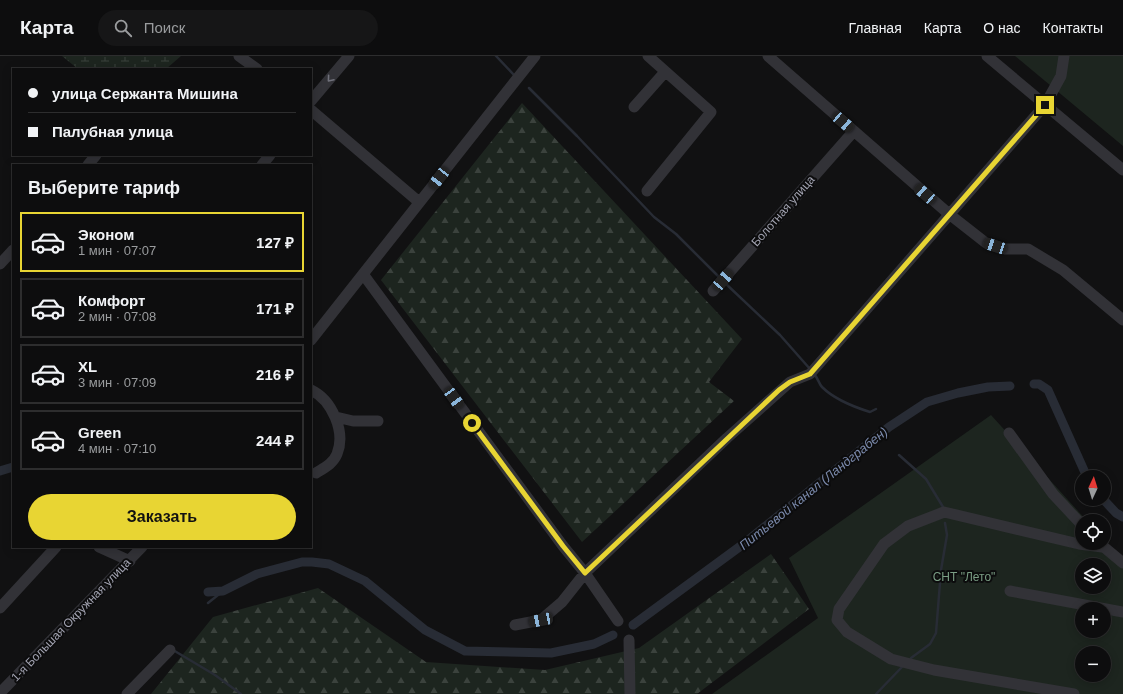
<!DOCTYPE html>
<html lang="ru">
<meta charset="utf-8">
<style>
:root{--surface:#0d0d0e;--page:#161617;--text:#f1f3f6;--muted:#9a9c9e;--line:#2d2d2e;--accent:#e8d533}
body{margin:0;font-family:Arial,sans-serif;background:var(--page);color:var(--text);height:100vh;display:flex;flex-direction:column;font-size:15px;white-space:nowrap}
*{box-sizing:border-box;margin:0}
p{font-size:13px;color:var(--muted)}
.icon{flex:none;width:22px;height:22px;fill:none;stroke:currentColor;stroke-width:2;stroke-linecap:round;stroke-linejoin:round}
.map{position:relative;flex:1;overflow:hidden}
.panel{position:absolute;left:12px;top:108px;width:300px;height:384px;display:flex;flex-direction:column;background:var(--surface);border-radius:0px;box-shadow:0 2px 10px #0003,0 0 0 1px var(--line)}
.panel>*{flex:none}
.banner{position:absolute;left:12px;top:12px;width:300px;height:88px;border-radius:0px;box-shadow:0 2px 10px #0003,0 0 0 1px var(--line);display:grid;align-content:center;height:88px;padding:0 16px;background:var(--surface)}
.needle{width:26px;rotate:4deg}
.controls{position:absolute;left:1075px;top:414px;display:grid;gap:8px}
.controls a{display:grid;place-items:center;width:36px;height:36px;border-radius:50%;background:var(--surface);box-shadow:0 2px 10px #0003,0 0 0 1px var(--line);font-size:20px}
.end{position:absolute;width:18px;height:18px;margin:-9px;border:5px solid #e8d533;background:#111;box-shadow:0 0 0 2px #111}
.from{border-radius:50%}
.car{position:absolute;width:12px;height:24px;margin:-12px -6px;border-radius:5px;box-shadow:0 0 3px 1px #0007;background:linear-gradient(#222 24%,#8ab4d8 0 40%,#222 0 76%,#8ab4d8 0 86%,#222 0)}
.banner b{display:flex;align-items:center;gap:14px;height:38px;font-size:15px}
.banner b+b{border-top:1px solid var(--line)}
.banner i{width:10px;height:10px;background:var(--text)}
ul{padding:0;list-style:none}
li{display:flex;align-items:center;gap:12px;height:60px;margin:0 8px 6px;padding:0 8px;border:2px solid var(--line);border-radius:0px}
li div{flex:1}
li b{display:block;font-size:15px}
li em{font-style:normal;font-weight:800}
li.current{border-color:var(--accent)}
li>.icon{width:36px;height:36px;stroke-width:1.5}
h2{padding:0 16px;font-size:18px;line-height:48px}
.button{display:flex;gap:8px;margin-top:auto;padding:8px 16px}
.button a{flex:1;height:46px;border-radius:24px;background:var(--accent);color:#111;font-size:16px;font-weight:800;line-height:46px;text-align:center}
header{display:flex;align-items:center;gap:24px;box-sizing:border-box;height:56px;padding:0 20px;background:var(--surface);border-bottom:1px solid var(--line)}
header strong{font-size:19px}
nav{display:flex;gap:22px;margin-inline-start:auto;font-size:14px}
.search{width:280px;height:36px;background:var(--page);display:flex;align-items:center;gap:10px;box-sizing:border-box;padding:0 14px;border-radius:22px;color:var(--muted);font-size:15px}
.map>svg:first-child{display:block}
.forest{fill:url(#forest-firs)}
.wetland{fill:url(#wetland-marsh)}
.garden{fill:#1d251f;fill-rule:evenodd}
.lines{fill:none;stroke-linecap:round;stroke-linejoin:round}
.stream{stroke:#282c35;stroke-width:2.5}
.canal{stroke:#282c35;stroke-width:9}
.minor{stroke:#323237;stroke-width:11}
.oneway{stroke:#70717b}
.route{stroke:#e8d533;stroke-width:5}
.labels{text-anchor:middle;stroke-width:4;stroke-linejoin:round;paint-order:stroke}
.street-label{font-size:12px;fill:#a3a4b2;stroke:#0c0c0d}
.park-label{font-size:12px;fill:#7a9d84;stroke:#0c0c0d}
.water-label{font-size:13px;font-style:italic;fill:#7b8aac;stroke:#0c0c0d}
</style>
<header>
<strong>Карта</strong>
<div class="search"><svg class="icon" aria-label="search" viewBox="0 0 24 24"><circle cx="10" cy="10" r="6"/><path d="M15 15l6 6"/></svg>Поиск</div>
<nav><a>Главная</a><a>Карта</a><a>О нас</a><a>Контакты</a></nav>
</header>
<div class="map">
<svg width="1123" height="638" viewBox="0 0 1123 638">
<defs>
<pattern id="forest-firs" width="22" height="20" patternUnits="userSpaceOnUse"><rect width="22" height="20" fill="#1d251f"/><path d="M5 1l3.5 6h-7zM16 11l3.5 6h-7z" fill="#3b423d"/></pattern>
<pattern id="wetland-marsh" width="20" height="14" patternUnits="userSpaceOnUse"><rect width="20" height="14" fill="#1d251f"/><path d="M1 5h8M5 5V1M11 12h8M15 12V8" fill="none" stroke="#3b423d"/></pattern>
</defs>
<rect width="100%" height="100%" fill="#111112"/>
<path class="forest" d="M522,47L742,283L709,326L734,345L582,486L381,224Z
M771,498L809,553L697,638H151L213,561L318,532L426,606L545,614L639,592Z"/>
<path class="wetland" d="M62,0H181L166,13H78Z"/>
<path class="garden" d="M1015,0H1123V90Z
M991,359L1087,465H1082V487L1123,502V638H712L818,562L789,502ZM1082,509H1104V531H1082ZM1082,553H1104V575H1082ZM1082,597H1104V619H1082Z"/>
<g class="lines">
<path class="stream" d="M496,0L514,19
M529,32L577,80L654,161L676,178L720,222
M725,227L780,279L810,313
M814,318C818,322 819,328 822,331C834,343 854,351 870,356L876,353
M899,399L926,423L943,451
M208,547L223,535
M173,594L215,619L241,638
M911,602L930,588L936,577L941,514L947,479L945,467
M876,638L902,611"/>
<path class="canal" d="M1034,328H1039L1048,334L1087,421
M0,415L13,411
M1103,443L1116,457L1123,461
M208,536L223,535L257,518L302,506H312L329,508L365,525L425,574L465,595L551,597L594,588L613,579
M633,569L742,489L889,371L927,346L958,337L988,331L1010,330"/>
<path class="minor" d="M239,0L257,13
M768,0L949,158L986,187L1005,193H1028L1063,214L1123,264
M987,0L1123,114
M311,45L349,0
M634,51L665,16
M311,54L419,146
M88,109L96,99
M262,109L270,99
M647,135L711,56L648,0
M0,208L13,194
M363,218L563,490L585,517L618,565
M713,235L853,76
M311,284L535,0
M311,334C332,344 346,376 337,398C333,408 324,412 316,417
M336,361L353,365H378
M1009,377L1053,438L1082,469
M1099,487L1123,507
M99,491L130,505
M1010,535L1123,556
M0,552L56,491
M515,569L541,564L562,546L585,517L727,382L790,326L810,318L1045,49L1061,20L1064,0
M629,584L630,638
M0,637L142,491
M127,638L170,594
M1074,638L934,614L891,603L847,576L837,564L839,553L884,488L908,470L944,456L1079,488L1102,491"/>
</g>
<defs><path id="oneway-chevron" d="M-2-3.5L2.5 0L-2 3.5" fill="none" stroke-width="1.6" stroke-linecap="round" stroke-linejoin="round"/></defs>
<use class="oneway" href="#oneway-chevron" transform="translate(330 23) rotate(130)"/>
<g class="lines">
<path class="route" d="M472,367L563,490L585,517L779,334L790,326L810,318L1045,49"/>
</g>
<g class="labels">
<g class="street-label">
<text transform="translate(783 155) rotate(-49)" y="4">Болотная улица</text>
<text transform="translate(71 564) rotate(-46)" y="4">1-я Большая Окружная улица</text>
</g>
<g class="park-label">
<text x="964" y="525">СНТ "Лето"</text>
</g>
<g class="water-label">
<text transform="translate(813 432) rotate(-39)" y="5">Питьевой канал (Ландграбен)</text>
</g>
</g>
</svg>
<div class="controls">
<a><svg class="needle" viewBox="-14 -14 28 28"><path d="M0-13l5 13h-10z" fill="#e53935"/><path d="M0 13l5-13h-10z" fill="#9a9c9e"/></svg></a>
<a><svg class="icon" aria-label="locate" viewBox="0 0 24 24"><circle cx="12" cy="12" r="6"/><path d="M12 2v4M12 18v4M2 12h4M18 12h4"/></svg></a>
<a><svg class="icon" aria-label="layers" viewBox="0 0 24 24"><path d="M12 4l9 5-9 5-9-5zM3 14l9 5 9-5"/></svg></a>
<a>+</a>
<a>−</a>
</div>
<i class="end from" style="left:472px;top:367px"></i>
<i class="end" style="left:1045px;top:49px"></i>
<i class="car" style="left:843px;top:66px;rotate:131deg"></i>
<i class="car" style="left:439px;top:122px;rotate:218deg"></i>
<i class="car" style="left:925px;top:138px;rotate:311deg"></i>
<i class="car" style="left:995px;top:190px;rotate:288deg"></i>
<i class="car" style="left:723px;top:224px;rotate:41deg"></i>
<i class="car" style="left:454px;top:342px;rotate:144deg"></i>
<i class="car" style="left:541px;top:564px;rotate:259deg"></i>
<div class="banner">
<b><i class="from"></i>улица Сержанта Мишина</b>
<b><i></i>Палубная улица</b>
</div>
<section class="panel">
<h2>Выберите тариф</h2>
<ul>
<li class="current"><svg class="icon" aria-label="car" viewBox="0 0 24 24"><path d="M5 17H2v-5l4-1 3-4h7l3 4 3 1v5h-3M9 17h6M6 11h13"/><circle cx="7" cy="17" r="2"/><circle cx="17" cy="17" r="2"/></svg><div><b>Эконом</b><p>1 мин · 07:07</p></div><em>127 ₽</em></li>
<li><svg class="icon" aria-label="car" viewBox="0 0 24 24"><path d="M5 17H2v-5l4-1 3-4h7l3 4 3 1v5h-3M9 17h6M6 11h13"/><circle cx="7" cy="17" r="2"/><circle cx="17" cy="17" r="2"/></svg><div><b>Комфорт</b><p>2 мин · 07:08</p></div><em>171 ₽</em></li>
<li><svg class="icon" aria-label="car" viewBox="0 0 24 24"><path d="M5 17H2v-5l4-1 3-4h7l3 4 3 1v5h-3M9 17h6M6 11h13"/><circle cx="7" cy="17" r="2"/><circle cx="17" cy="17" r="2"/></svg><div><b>XL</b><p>3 мин · 07:09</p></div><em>216 ₽</em></li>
<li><svg class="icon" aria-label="car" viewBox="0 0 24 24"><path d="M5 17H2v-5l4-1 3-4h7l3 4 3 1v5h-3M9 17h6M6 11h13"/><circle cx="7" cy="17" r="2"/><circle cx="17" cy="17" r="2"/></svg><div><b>Green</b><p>4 мин · 07:10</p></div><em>244 ₽</em></li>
</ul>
<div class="button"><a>Заказать</a></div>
</section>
</div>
